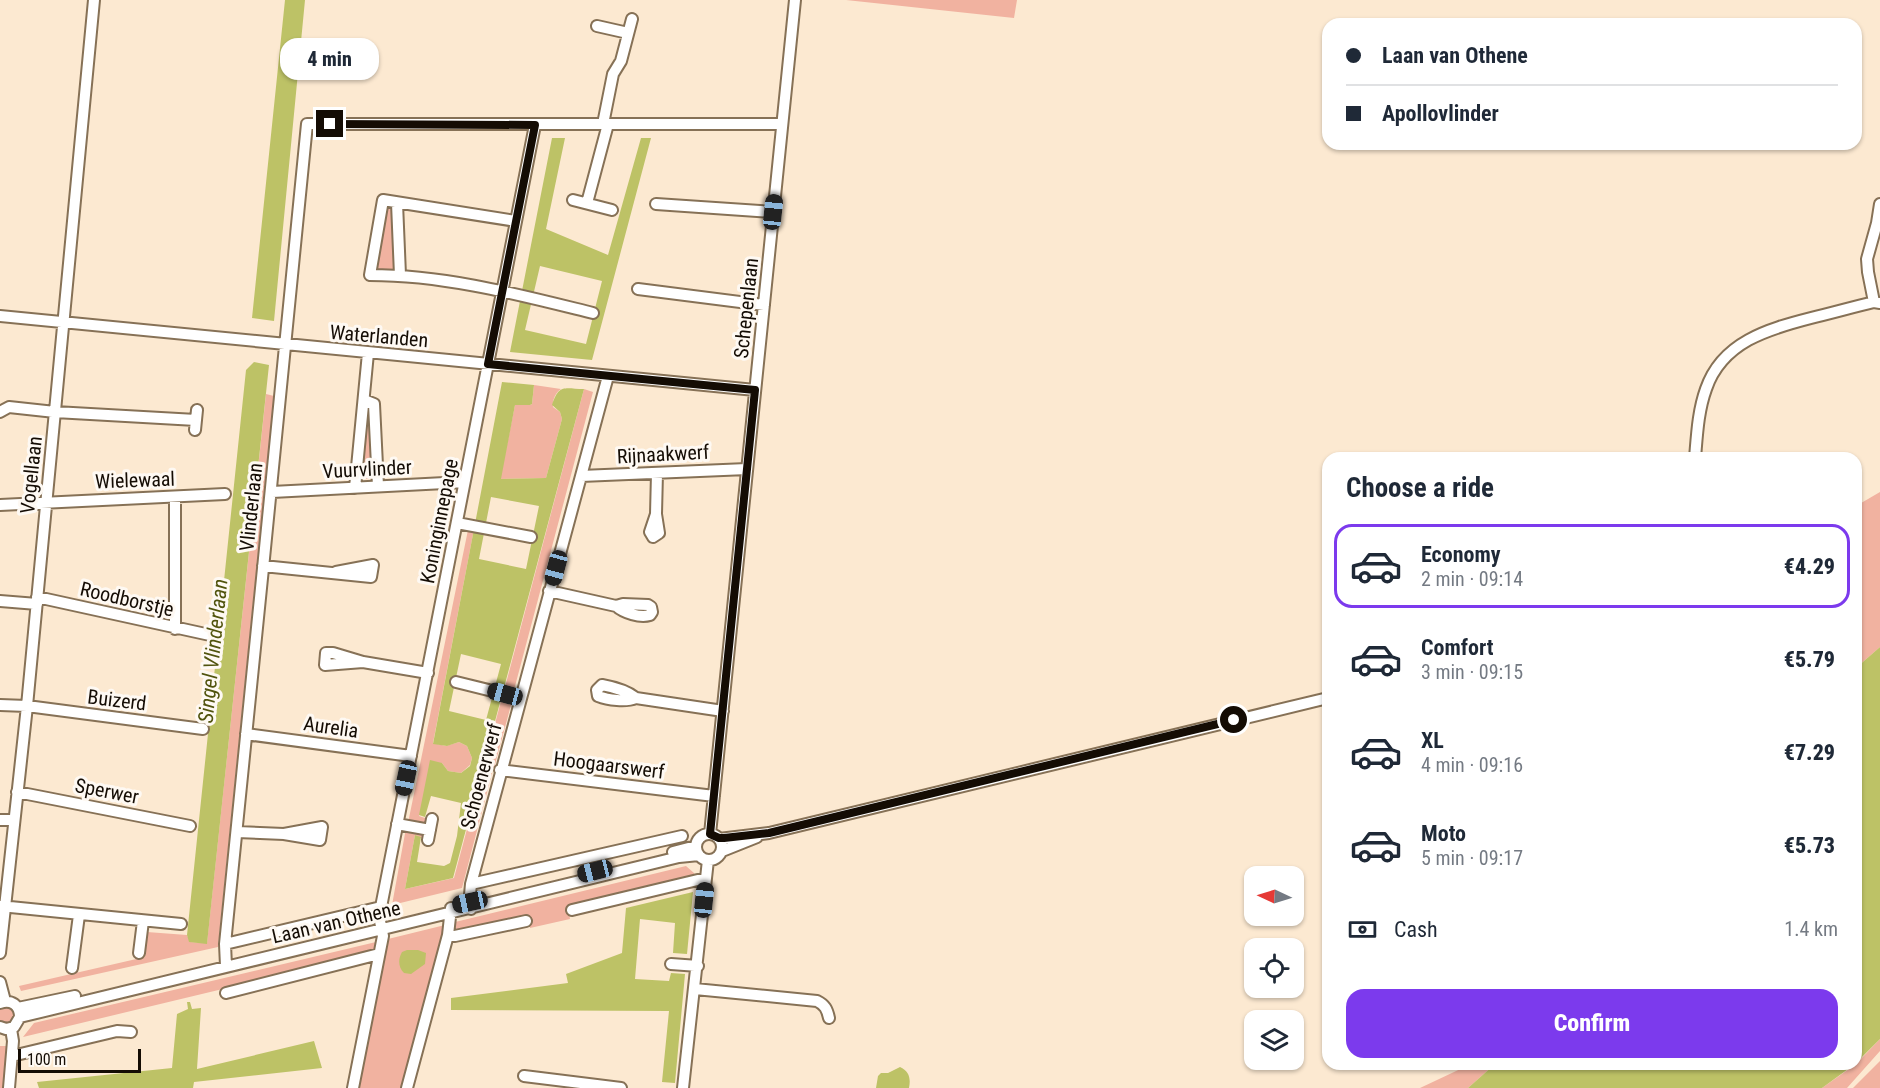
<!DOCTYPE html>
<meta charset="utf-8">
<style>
:root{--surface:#fff;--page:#f2f2f3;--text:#1f2937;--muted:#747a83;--line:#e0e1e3;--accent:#7c3aed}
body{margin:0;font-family:"Roboto Condensed",sans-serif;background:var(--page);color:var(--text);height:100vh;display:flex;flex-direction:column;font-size:22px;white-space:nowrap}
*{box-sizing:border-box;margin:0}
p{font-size:20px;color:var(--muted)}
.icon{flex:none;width:33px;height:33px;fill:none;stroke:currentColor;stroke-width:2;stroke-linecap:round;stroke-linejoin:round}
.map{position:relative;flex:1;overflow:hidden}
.sheet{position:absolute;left:1322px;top:452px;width:540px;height:618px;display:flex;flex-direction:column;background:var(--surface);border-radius:18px;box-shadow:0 2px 4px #0004}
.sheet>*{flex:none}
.hud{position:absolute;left:1322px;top:18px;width:540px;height:132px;border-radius:18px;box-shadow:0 2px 4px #0004;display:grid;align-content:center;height:132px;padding:0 24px;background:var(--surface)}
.needle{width:39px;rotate:274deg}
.fabs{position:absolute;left:1244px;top:866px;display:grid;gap:12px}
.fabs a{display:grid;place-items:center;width:60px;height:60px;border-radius:12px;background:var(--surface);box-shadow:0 2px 4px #0004;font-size:30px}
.scale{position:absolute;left:18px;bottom:15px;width:123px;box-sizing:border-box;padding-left:6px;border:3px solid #140c04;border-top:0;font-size:16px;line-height:21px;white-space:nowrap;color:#140c04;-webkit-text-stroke:4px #fef9f3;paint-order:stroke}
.end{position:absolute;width:27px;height:27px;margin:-14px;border:8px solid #140c04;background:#fff;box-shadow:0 0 0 3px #fff}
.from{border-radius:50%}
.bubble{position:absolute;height:42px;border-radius:18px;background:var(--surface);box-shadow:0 2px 4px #0004;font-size:20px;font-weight:800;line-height:42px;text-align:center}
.car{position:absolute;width:18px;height:36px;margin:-18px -9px;border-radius:8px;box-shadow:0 0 4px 2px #0007;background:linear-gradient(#222 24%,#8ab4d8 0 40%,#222 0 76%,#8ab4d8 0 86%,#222 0)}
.hud b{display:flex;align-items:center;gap:21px;height:57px;font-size:22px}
.hud b+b{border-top:2px solid var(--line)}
.hud i{width:15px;height:15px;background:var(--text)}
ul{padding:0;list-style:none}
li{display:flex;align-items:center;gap:18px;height:84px;margin:0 12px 9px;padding:0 12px;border:3px solid transparent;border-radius:18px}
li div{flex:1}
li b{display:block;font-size:22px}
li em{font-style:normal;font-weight:800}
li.current{border-color:var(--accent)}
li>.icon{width:54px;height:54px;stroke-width:1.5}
h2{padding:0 24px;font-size:27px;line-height:72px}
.pay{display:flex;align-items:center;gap:15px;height:66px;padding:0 24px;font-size:22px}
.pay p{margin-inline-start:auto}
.primary-button{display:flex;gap:12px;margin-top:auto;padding:12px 24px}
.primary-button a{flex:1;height:69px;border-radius:18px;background:var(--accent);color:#fff;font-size:24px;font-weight:800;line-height:69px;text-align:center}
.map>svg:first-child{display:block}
.green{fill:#f1b2a0}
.water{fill:#bdc266;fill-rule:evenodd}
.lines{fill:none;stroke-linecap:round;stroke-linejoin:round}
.minor-casing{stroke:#867156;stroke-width:14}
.minor{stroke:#fff;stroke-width:10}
.route{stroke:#140c04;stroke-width:8}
.labels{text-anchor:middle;stroke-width:6;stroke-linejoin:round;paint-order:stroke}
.street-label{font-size:20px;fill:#140c04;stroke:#fef9f3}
.water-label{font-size:21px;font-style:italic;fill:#51540e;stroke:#fef9f3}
</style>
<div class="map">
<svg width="1880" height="1088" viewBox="0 0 1880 1088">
<rect width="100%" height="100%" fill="#fce9d1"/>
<path class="green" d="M846,0H1017L1014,18Z
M385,205H392L395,267L392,272L377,271L375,268Z
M534,385L561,389C556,392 552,400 553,407L560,412L562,419L546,478L500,479L515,405H530L532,404Z
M584,389L593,392L514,690L505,687Z
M266,394L274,396L218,947L21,991L19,986L145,957L147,932L187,935L190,942L207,943Z
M369,405L374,479H359L367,406Z
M1880,492V647L1856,668V506Z
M474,529L433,743L446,746L459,742L467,746L472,758L470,765L461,773L448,771L442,763L419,816L428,819L427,824L408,823L468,530Z
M501,701L510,704L511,705L494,768H488L487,771L492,773L462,888L392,905L406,828L425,833V840L415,835L405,889L454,878Z
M686,866L694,873L696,877L568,907L570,919L530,928L527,917L456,932L454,927L455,922Z
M445,925L403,1088H358L388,939Z
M376,942V952L23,1037L34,1023Z
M11,1006L16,1012L13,1024H0V1007Z
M1880,1039V1051L1847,1088H1822L1856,1064Z
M0,1046H10L6,1088H0Z
M1880,1061V1088H1853Z
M1471,1064H1495L1468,1088H1420Z"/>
<path class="water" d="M285,0H305L274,321L252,318Z
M552,138H565L546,229L608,255L641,138H651L592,360L510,352ZM540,266L602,281L586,344L525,330Z
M254,362L269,365L207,944L189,942L187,935L246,370Z
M502,382L534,385L532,404L530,405H515L501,479L546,478L562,419L560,412L552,405C559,383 565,389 584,389L453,878L405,889L415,835L421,837L417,862L444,866L450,863L457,836L461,803L431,796L425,817L419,815L430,760L442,763L448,771L461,773L470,766L472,758L467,746L459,742L447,746L433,744ZM491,497L539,506L526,569L479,559ZM461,654L501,664L486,720L449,711Z
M1880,647V1039L1856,1063V668Z
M693,892L687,954L673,953L675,923L640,919L635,979L669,981L671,973L685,974L675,1083L662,1082L669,1011L451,1010V998L568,983L566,974L622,953L626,908Z
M407,950H418L426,953L425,964L411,974L404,973C398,967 398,959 402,952Z
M187,1002H190L192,1009L201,1008L197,1069L314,1041L322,1068L194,1082L193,1088H39L37,1082L172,1068L177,1014L188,1009Z
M1495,1064H1855L1822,1088H1468Z
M900,1067C909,1071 911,1078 909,1088H876L878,1076L881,1073H888Z"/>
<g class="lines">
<g class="minor-casing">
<path id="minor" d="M597,26L628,33
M603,124L613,74L621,61L632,19
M573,200L612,210
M397,203L400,275
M587,203L608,124
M656,204L773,212
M516,221L383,200L370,275C446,275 520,295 593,313
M638,289L764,305
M1874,302L1868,272L1867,259L1877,223L1880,204
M0,316L755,390
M364,400L374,404L378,486
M0,412L9,407L55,412L196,420
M195,430L197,410
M1695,458C1697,435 1698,411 1706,389C1722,342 1768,329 1811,318C1832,313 1853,307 1874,302L1880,303
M581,476L747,469
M355,488L368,353
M272,492L464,482
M0,505L225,494
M656,514L659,533L653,537L650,532L656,514L657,473
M457,523L531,537
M263,566L371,577L373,565L336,572
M549,591L616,606C624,613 640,618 650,615L652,612L651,607L648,605L623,604L616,606
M37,597L210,635
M0,601L37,604
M175,629V497
M363,662L325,665L326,653H333L363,662L428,673
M456,682L521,698
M636,698C627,691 613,687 602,685L597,690L598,696C608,700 626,702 636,698L723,711
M0,705L27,706L203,729
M246,734L411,756
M500,770L714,796
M17,792L190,826
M0,820H14
M397,824L430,830
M237,832L284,834L320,840L322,827L284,834
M710,834L795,0
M696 847a13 13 0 1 1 26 0a13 13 0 1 1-26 0Z
M719,839L769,833L1328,698
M428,840L432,819
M722,851L757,837
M673,852L696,846
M471,884L682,836
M0,906L181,924
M471,909L470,895L471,884L608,376
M572,910L706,878
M448,935L455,936L526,921
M225,944L381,907
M0,953L27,706L94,0
M139,953L143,921
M671,964L698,966
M226,966L225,944C254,671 279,397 307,124H782
M72,968L79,915
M0,982L5,1001
M695,989L817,1001C825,1005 827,1009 829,1018
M226,993L379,954
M0,1003C11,999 20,1005 20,1017L14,1027L6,1029L0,1027
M18,1008L75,996
M20,1017L679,857L699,855
M12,1056L117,1031L131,1032
M524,1076L621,1088
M9,1088L13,1041L11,1029
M353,1088L383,936L379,916L381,907L535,125
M407,1088L448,935L451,908
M683,1088L708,860"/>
</g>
<use href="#minor" class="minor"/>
</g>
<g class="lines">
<path class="route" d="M330,124L535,125L488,364L755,390L710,834L719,838H724L769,833L1234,720"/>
</g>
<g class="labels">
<g class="street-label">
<text transform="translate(746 308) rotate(-84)" y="7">Schepenlaan</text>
<text transform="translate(379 336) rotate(5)" y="7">Waterlanden</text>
<text transform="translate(663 454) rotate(-3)" y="7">Rijnaakwerf</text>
<text transform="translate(367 469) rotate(-3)" y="7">Vuurvlinder</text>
<text transform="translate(31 475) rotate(-84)" y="7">Vogellaan</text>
<text transform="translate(135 480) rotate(-2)" y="7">Wielewaal</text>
<text transform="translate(251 507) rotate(-84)" y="7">Vlinderlaan</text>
<text transform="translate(439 521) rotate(-79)" y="7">Koninginnepage</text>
<text transform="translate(127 599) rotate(13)" y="7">Roodborstje</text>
<text transform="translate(117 700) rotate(7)" y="7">Buizerd</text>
<text transform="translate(331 727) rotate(8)" y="7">Aurelia</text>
<text transform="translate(609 765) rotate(7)" y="7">Hoogaarswerf</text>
<text transform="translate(481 776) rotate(-75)" y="7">Schoenerwerf</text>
<text transform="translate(107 791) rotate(11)" y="7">Sperwer</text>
<text transform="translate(336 922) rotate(-13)" y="7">Laan van Othene</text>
</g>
<g class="water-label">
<text transform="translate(213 651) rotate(-84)" y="7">Singel Vlinderlaan</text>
</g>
</g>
</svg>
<div class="fabs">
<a><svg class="needle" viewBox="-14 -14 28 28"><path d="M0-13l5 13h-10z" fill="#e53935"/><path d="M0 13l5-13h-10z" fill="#747a83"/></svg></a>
<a><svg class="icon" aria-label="locate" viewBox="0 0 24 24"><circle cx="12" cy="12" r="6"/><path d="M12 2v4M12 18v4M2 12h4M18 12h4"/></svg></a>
<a><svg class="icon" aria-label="layers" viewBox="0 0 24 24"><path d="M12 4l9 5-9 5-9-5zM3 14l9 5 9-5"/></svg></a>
</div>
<div class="scale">100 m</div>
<i class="end from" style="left:1234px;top:720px"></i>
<i class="end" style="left:330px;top:124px"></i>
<div class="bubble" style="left:280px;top:38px;width:99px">4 min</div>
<i class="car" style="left:773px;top:212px;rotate:6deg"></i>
<i class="car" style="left:556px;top:568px;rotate:195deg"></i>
<i class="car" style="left:505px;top:694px;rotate:285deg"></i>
<i class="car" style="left:406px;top:778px;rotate:192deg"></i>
<i class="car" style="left:595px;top:871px;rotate:256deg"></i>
<i class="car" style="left:704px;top:900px;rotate:6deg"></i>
<i class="car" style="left:470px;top:902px;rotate:258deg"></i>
<div class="hud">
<b><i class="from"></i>Laan van Othene</b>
<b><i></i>Apollovlinder</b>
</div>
<section class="sheet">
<h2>Choose a ride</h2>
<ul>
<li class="current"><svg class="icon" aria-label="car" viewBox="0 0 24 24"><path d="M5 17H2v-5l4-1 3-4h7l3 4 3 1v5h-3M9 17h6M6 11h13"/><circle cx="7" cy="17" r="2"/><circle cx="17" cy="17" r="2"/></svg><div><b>Economy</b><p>2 min · 09:14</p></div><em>€4.29</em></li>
<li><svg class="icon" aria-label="car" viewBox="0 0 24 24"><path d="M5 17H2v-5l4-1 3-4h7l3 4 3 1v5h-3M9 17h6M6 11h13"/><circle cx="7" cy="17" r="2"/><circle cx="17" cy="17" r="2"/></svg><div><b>Comfort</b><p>3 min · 09:15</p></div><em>€5.79</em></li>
<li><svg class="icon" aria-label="car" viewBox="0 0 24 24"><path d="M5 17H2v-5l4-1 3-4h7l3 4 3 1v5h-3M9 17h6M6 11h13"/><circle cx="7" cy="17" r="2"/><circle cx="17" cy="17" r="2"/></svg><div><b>XL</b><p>4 min · 09:16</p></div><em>€7.29</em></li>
<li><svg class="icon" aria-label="car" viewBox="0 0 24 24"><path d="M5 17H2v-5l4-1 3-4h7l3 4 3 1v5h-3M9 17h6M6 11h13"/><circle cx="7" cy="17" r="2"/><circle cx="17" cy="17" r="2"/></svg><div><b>Moto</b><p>5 min · 09:17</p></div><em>€5.73</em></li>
</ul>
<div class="pay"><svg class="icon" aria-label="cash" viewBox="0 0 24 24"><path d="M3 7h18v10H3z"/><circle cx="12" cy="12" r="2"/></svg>Cash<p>1.4 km</p></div>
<div class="primary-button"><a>Confirm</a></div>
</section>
</div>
